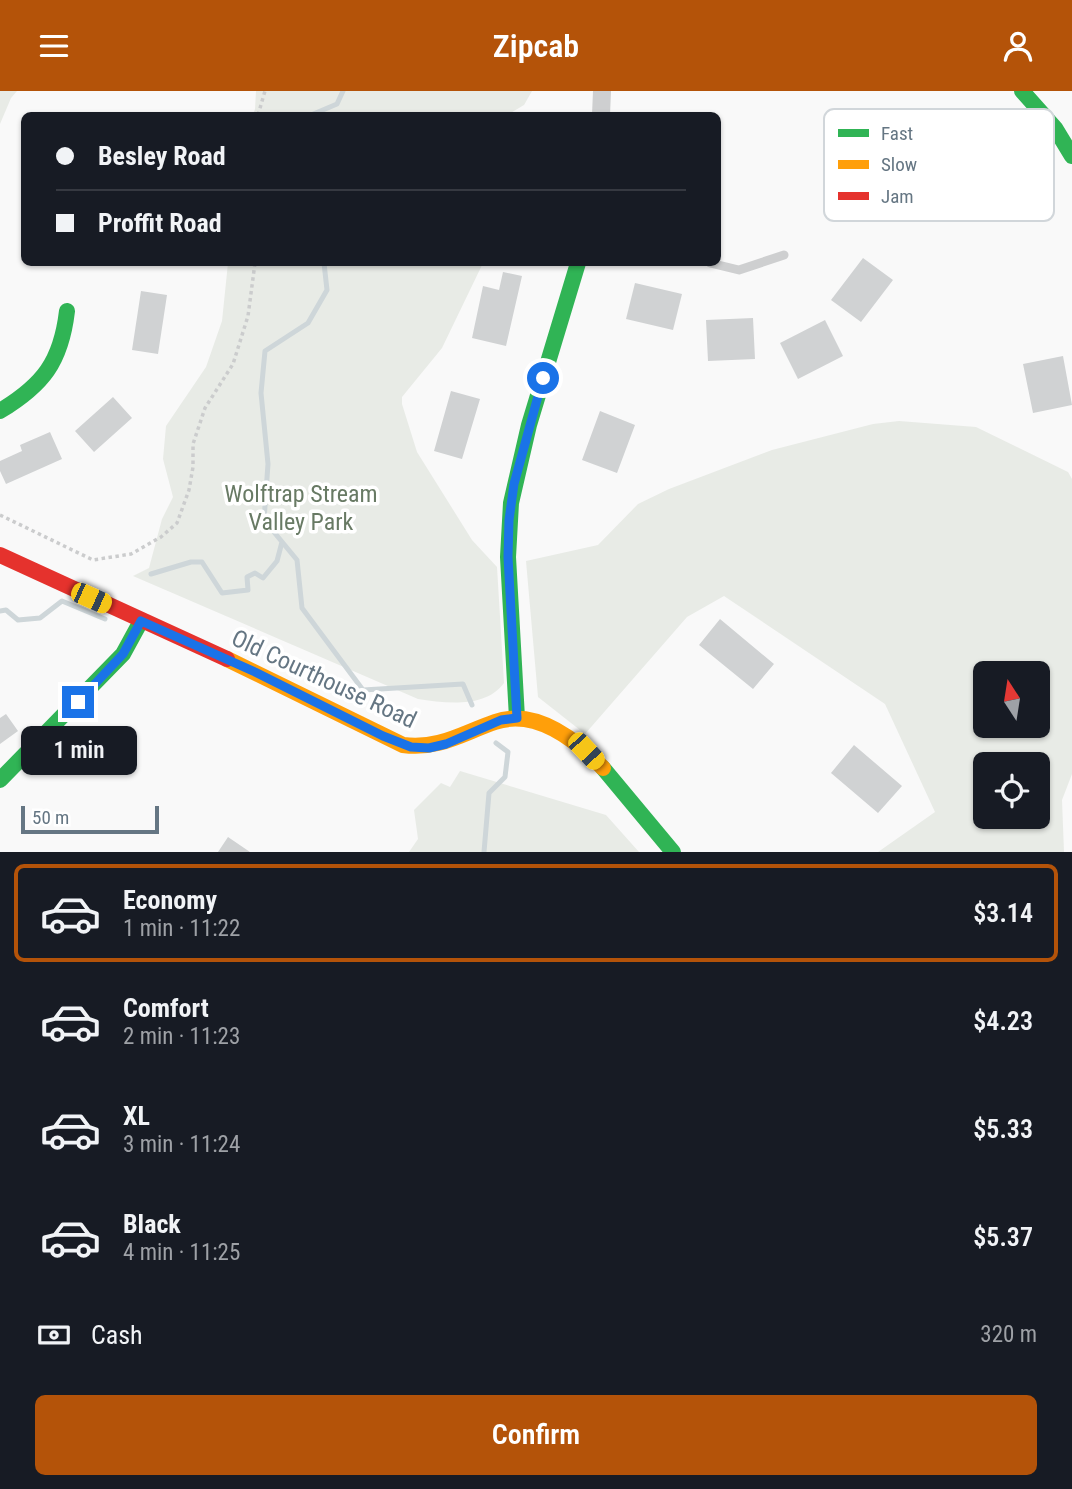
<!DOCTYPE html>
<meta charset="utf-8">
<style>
:root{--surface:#171b24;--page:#20242c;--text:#f1f3f6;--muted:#9ea1a6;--line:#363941;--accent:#b45309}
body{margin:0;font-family:"Roboto Condensed",sans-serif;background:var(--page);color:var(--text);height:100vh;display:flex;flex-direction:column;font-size:26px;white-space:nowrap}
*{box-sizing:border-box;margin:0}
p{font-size:23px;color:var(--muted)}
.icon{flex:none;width:38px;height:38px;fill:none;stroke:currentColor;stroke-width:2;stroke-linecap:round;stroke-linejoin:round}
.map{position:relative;height:761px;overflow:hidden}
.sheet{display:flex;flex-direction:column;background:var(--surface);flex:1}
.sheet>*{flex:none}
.guide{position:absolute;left:21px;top:21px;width:700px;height:154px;border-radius:10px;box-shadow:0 2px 5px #0004;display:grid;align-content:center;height:154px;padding:0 35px;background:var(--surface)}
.needle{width:46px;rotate:348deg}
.fabs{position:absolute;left:973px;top:570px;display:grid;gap:14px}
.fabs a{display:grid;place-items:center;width:77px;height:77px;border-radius:10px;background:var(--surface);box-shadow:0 2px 5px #0004;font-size:35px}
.scale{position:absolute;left:21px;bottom:18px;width:138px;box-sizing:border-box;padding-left:7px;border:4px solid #657683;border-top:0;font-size:19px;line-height:24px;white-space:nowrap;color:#657683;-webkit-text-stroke:5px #fff;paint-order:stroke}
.end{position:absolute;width:32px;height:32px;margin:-16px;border:9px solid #1a73e8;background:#fff;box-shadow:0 0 0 4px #fff}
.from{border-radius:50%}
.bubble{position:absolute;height:49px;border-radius:10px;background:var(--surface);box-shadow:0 2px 5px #0004;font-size:23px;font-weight:600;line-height:49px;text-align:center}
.car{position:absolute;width:21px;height:42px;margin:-21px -10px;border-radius:9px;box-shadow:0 0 5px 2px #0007;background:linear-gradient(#f5c518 24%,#345 0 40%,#f5c518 0 76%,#345 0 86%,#f5c518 0)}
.guide b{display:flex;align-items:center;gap:24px;height:66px;font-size:26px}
.guide b+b{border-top:2px solid var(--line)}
.guide i{width:18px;height:18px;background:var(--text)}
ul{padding:12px 0 0;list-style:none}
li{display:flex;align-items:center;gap:21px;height:98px;margin:0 14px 10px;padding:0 21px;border:4px solid transparent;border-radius:10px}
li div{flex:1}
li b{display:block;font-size:26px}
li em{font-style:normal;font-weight:600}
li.selected{border-color:var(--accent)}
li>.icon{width:63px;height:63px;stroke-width:1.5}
.pay{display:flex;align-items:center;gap:18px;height:77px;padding:0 35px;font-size:26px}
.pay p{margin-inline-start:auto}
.cta{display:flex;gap:14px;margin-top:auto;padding:14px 35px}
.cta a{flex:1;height:80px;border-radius:10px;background:var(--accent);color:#fff;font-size:28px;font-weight:600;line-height:80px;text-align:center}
header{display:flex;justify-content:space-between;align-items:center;height:91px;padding:0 35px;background:var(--accent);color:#fff;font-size:32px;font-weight:600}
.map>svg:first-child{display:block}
.green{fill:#e8ebe6;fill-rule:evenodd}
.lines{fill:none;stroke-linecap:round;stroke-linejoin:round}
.stream{stroke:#ced6d9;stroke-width:5}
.building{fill:#d0d2d3}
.path{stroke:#cbcccd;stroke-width:3.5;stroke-dasharray:3.5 3.5;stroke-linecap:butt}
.lane{stroke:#cecfd0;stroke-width:9}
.street{stroke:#cecfd0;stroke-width:18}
.fast{stroke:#30b455;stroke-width:16}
.slow{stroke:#ff9f0a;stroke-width:16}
.jam{stroke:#e5322d;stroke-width:16}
.route{stroke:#1a73e8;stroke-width:9}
.labels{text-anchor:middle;stroke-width:7;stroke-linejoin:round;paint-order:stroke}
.park-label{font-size:24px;fill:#687a64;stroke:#fff}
.street-label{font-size:24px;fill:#657683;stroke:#fff}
.key{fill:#fff;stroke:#d1d6da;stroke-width:2}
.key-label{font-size:19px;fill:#657683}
</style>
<header><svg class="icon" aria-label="menu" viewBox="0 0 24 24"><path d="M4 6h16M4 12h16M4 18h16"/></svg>Zipcab<svg class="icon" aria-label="person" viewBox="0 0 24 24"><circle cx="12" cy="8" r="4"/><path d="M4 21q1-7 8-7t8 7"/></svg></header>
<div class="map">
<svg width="1072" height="761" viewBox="0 0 1072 761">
<rect width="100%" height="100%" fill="#f9f9f9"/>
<path class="green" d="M0,0H17L11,7L0,33Z
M256,0H532L524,14L507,24H253L255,18Z
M228,172H483L442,257L402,306V313L417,361L472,449L497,476L504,592C485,618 445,612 418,608L133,485L149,477L162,428L173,406L163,368L166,335L206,276L222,230Z
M899,330L976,336L1068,381L1072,388V683L1062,709L1064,761H878L935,721L885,613L724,505L687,526L585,643L538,606L526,470L598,454L638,413L669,398L772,359L873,333ZM985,583H1038V635H985ZM985,674H1038V726H985Z
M460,680L606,724L639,761H409L418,748L414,719L441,692L450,696Z"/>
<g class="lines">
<path class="stream" d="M311,24L337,13L343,0
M324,172L327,199L308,232L265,260L261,302L268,373L264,429L297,469L302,517L363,599L463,593L472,614
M151,483L191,471H202L222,502L248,499L247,486L255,482L263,487L277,470L282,451
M0,520L6,519L18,529L40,527L62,510L105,528
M484,761L489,702L505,686L508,661L496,652"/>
</g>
<path class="building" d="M863,167L893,189L861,231L831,209Z
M503,181L522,185L506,255L472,247L483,195L499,199Z
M635,192L682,203L673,239L626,228Z
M141,200L167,204L158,263L132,259Z
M753,227L755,268L708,270L706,229Z
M825,229L843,265L798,288L780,252Z
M1063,265L1072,314L1033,322L1023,273Z
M451,300L480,308L462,368L434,360Z
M113,306L132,327L94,361L75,340Z
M600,320L635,334L617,382L582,369Z
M50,341L62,368L6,393L0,380V370L22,360L20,354Z
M720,528L774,573L753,598L699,554Z
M6,623L18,640L0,653V627Z
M854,654L902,695L878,722L831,682Z
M228,746L250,761H218Z"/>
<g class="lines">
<path class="path" d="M258,24L265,0
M0,424L93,469L131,463L161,446L177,432L189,399L193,376V353L205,317L233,273L248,225L255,172"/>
<path class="lane" d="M710,172L739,179L784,164"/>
<path class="street" d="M601,24L602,0"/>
<path class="fast" d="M1022,0L1055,37L1072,65
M0,320C43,294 61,271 67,220
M517,627L508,466L511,412L529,334L578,172
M603,677L673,761
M0,689L123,563L141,530"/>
<path class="slow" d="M227,568L403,654C438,659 463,642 495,631C536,617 576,649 603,677"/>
<path class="jam" d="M0,464L227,568"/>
</g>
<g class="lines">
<path class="route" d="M78,611L123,563L141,530L255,581L383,645L411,656L429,657L446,653L501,629L517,627L508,466L509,429L514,393L543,287"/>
</g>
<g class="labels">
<g class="park-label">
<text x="301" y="411">Wolftrap Stream<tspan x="301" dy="28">Valley Park</tspan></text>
</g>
<g class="street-label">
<text transform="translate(324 588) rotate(25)" y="8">Old Courthouse Road</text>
</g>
</g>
<rect x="824" y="18" width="230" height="112" rx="10" class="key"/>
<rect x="838" y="38" width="31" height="8" fill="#30b455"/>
<rect x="838" y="69" width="31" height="9" fill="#ff9f0a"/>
<rect x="838" y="101" width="31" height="8" fill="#e5322d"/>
<g class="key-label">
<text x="881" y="49">Fast</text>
<text x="881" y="80">Slow</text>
<text x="881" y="112">Jam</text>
</g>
</svg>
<div class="fabs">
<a><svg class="needle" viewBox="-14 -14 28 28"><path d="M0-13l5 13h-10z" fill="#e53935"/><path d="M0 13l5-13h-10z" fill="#9ea1a6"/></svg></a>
<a><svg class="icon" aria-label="locate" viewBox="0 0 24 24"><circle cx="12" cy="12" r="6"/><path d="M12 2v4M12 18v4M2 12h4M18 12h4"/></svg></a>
</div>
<div class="scale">50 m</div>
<i class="end from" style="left:543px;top:287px"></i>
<i class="end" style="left:78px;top:611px"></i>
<div class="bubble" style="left:21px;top:635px;width:116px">1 min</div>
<i class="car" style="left:91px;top:507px;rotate:114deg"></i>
<i class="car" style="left:586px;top:660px;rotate:137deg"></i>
<div class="guide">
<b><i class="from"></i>Besley Road</b>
<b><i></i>Proffit Road</b>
</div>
</div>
<section class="sheet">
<ul>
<li class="selected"><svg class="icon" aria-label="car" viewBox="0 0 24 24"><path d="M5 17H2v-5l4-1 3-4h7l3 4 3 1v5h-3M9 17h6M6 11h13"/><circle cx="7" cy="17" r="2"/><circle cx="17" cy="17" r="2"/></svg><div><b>Economy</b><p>1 min · 11:22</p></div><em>$3.14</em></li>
<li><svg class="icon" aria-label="car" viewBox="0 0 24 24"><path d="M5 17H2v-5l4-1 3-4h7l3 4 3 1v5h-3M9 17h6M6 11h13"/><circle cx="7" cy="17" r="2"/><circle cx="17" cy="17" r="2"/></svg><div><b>Comfort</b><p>2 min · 11:23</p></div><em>$4.23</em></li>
<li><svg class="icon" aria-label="car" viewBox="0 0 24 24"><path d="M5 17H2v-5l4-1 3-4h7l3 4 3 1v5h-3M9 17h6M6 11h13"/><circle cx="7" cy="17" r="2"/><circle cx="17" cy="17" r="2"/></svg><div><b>XL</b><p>3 min · 11:24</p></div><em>$5.33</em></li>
<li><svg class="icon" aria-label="car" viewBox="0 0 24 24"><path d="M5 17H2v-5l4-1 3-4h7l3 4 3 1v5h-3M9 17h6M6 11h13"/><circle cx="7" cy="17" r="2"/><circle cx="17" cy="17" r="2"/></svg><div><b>Black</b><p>4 min · 11:25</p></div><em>$5.37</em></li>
</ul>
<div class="pay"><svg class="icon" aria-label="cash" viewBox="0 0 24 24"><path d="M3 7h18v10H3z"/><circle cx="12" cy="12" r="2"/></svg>Cash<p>320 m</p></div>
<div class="cta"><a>Confirm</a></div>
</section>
